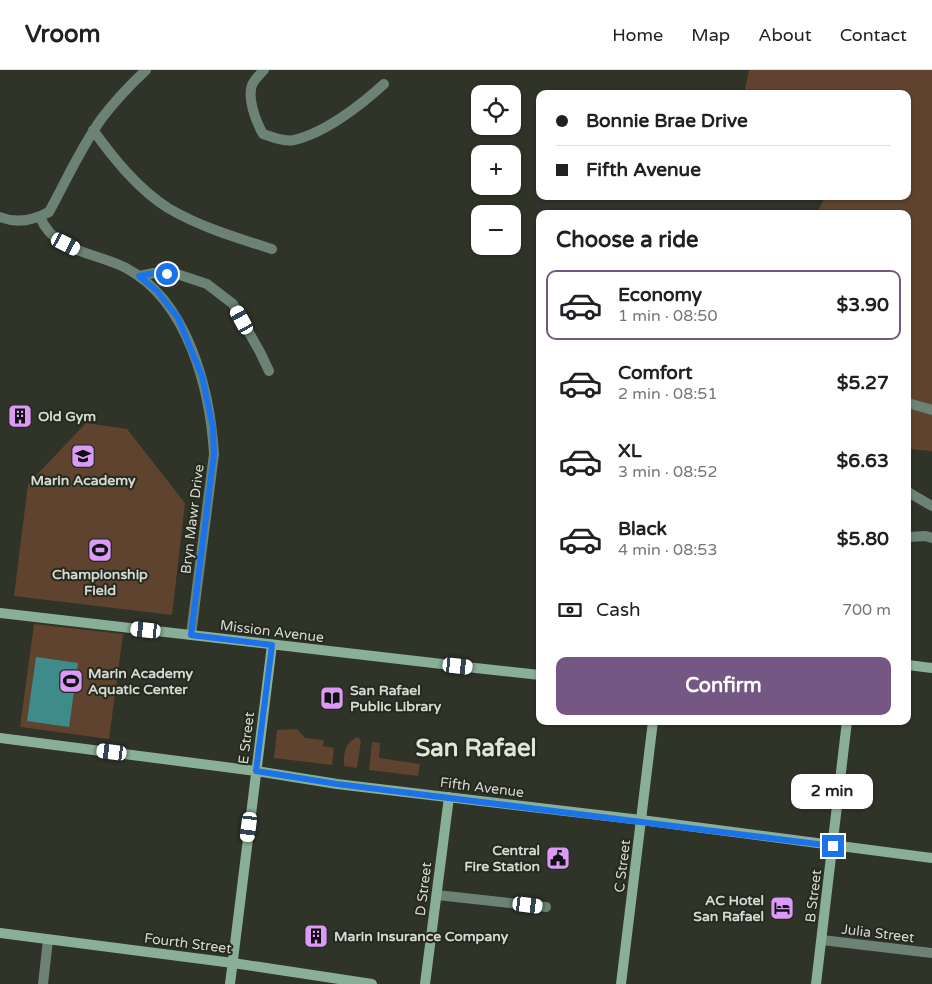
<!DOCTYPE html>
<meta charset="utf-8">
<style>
:root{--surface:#fff;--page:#f2f2f2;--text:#202124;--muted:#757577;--line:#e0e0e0;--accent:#745782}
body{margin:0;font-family:"Varela Round",sans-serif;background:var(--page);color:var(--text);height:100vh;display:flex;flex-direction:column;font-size:19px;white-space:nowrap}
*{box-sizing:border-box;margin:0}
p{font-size:16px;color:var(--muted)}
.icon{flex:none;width:28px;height:28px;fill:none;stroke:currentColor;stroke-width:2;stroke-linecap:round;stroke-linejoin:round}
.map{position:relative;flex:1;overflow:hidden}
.drawer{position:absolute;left:536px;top:140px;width:375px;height:515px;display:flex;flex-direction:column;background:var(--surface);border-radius:10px;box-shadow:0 1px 4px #0004}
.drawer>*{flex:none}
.guide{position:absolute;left:536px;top:20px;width:375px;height:110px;border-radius:10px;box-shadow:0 1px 4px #0004;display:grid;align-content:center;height:110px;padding:0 20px;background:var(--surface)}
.tools{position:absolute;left:471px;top:15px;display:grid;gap:10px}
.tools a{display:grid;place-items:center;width:50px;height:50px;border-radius:10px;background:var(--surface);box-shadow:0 1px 4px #0004;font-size:25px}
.end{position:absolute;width:22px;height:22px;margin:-11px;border:6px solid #1a73e8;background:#fff;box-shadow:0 0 0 2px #fff}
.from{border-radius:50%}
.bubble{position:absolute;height:35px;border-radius:10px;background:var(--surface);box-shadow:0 1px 4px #0004;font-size:16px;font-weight:800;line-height:35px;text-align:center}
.car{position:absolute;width:15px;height:30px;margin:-15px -8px;border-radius:6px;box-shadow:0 0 4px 1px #0007;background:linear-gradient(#fff 24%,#345 0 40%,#fff 0 76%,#345 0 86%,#fff 0)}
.guide b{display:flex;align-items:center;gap:18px;height:48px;font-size:19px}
.guide b+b{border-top:1px solid var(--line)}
.guide i{width:12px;height:12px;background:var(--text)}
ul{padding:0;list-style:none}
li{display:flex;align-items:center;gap:15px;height:70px;margin:0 10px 8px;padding:0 10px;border:2px solid transparent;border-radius:10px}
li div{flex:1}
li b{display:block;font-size:19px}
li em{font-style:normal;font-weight:800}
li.active{border-color:var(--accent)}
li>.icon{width:45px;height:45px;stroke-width:1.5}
h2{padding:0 20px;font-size:22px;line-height:60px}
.pay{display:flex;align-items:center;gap:12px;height:55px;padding:0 20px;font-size:19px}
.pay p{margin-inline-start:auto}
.action{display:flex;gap:10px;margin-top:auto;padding:10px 20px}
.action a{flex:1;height:58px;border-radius:10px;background:var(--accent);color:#fff;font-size:20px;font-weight:800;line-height:58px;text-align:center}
header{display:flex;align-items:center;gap:30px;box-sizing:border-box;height:70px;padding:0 25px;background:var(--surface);border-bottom:1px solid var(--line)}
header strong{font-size:24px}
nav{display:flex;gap:28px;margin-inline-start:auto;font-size:18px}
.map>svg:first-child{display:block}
.green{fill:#5f432f}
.water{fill:#3e8c89}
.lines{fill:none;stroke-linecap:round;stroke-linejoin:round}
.street{stroke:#6b8274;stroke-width:10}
.secondary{stroke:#8aaf99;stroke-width:10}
.route{stroke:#1a73e8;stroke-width:6}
.labels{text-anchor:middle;stroke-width:4;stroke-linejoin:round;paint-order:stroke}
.poi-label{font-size:14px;font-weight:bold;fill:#d7dad3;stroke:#25291e;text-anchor:start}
.street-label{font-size:14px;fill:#d7dad3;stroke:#25291e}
.town-label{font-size:24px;font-weight:bold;fill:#e0e6d8;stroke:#25291e}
</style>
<header>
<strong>Vroom</strong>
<nav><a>Home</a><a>Map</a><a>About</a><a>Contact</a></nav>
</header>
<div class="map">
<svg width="932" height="914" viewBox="0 0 932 914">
<rect width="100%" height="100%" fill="#2f3328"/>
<path class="green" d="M749,0H932V381L908,379V144H816L826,126H908V24H744Z
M86,353L127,359L185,433L172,545L14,526L28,414Z
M34,554L123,564L109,669L20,657Z
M297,659L305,668L324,670L323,676L334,678L332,695L274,688L277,660Z
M358,667L361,671L357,698L344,696C344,683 344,673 358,667Z
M372,672L380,673L379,688L420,694L418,706L369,700Z"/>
<path class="water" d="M36,587L78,593L69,657L27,651Z"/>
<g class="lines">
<path class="street" d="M264,0C260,4 256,8 253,13C246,26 256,52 263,64C272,67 284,72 294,70C325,63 361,35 384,14
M93,60C114,89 138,119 168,138C200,157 237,168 272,179
M0,147C17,154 34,150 49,142C66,111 81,77 102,48C115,31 130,15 146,0
M40,147C55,183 95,182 126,198C188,231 210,319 214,384L191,565
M139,206L154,203L180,205L207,214L233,234L260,282L269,301
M908,333L932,340
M908,422L932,436
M908,467L926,466L932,468
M437,825L546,837
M822,870L932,883
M43,914L48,870"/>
<path class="secondary" d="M0,543L442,594
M908,595L932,598
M457,596L540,605
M0,668L256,701L337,714L641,750L932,788
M0,863L233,893L372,914
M230,914L272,575
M425,914L449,727
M621,914L653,651
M816,914L847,651"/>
</g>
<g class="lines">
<path class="route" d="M167,204L154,203L139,206L157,221L178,248L202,306L213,358L214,384L191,565L272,575L256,701L337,714L833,776"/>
</g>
<defs>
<g id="building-square" transform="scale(1.25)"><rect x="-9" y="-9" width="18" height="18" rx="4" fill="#da9af6" stroke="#25291e"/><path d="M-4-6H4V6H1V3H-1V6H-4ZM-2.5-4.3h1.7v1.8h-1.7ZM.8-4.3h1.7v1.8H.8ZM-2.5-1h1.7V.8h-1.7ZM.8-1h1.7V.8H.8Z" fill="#111"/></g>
<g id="school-square" transform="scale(1.25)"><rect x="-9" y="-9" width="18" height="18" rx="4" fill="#da9af6" stroke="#25291e"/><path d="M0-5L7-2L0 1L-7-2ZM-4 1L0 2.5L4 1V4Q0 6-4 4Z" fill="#111"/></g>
<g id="stadium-square" transform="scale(1.25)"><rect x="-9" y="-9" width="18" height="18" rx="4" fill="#da9af6" stroke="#25291e"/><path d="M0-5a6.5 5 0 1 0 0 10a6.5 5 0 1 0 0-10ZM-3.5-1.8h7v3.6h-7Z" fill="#111"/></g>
<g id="library-square" transform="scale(1.25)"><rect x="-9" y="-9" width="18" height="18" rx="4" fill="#da9af6" stroke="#25291e"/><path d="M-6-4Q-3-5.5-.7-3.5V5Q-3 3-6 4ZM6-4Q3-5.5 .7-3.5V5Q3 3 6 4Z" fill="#111"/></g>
<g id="civic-square" transform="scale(1.25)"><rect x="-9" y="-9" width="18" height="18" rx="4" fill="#da9af6" stroke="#25291e"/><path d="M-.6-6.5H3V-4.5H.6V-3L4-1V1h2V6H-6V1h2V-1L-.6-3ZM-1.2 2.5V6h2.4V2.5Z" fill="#111"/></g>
<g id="hotel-square" transform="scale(1.25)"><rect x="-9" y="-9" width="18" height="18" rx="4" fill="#da9af6" stroke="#25291e"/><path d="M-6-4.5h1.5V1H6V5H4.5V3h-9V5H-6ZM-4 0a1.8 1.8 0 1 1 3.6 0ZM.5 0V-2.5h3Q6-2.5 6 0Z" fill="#111"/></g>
</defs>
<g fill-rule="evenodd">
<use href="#building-square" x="20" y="346"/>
<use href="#school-square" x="83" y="386"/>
<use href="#stadium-square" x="100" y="480"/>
<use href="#stadium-square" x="71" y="611"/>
<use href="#library-square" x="332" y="628"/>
<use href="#civic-square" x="558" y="788"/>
<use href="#hotel-square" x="782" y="838"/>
<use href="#building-square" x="316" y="866"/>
</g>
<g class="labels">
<g class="poi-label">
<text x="38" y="351">Old Gym</text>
<text x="83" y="415" text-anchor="middle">Marin Academy</text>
<text x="100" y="509" text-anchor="middle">Championship<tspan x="100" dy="16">Field</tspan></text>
<text x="88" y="608">Marin Academy<tspan x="88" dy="16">Aquatic Center</tspan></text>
<text x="350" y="625">San Rafael<tspan x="350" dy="16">Public Library</tspan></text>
<text x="540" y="785" text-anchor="end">Central<tspan x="540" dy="16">Fire Station</tspan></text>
<text x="764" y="835" text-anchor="end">AC Hotel<tspan x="764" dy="16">San Rafael</tspan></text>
<text x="334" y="871">Marin Insurance Company</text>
</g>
<g class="street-label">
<text transform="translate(192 449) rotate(-83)" y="5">Bryn Mawr Drive</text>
<text transform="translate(272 561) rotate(7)" y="5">Mission Avenue</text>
<text transform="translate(246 668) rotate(-83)" y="5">E Street</text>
<text transform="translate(482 717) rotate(7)" y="5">Fifth Avenue</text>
<text transform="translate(622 796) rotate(-83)" y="5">C Street</text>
<text transform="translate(423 819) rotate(-83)" y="5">D Street</text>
<text transform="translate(813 826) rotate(-83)" y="5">B Street</text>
<text transform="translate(878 863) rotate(7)" y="5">Julia Street</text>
<text transform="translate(188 873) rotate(7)" y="5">Fourth Street</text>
</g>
<g class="town-label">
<text x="476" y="686">San Rafael</text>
</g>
</g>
</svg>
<div class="tools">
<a><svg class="icon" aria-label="locate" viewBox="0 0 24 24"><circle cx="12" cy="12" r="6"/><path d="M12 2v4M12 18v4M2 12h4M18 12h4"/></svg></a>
<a>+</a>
<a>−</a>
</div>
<i class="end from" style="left:167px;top:204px"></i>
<i class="end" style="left:833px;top:776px"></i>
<div class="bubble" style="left:791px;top:704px;width:82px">2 min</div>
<i class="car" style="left:66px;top:174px;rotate:117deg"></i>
<i class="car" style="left:242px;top:250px;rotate:331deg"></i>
<i class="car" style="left:146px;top:560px;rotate:276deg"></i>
<i class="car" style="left:458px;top:596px;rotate:96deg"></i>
<i class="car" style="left:112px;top:682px;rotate:277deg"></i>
<i class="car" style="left:249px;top:757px;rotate:187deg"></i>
<i class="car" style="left:528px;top:835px;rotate:97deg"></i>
<div class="guide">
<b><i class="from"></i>Bonnie Brae Drive</b>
<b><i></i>Fifth Avenue</b>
</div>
<section class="drawer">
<h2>Choose a ride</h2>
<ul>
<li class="active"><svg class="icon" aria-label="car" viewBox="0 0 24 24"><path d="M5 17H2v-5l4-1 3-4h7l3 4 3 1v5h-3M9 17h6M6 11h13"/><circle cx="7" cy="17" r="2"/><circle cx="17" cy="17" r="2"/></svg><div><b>Economy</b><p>1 min · 08:50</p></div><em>$3.90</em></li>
<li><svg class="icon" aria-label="car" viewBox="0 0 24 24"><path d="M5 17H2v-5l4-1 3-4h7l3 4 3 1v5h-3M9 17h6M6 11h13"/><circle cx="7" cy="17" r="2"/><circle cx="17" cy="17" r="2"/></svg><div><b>Comfort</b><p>2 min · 08:51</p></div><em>$5.27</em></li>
<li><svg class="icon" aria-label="car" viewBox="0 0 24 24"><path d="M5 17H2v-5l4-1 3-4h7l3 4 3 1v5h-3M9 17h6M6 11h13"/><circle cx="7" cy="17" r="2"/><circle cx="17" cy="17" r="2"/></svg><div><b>XL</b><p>3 min · 08:52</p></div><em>$6.63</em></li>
<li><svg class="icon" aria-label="car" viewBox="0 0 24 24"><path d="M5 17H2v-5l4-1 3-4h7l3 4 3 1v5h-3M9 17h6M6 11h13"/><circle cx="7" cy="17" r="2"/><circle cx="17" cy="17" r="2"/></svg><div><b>Black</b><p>4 min · 08:53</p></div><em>$5.80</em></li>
</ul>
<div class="pay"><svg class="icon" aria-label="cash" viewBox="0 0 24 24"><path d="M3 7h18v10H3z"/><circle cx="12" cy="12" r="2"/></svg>Cash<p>700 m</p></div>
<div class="action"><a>Confirm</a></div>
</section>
</div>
